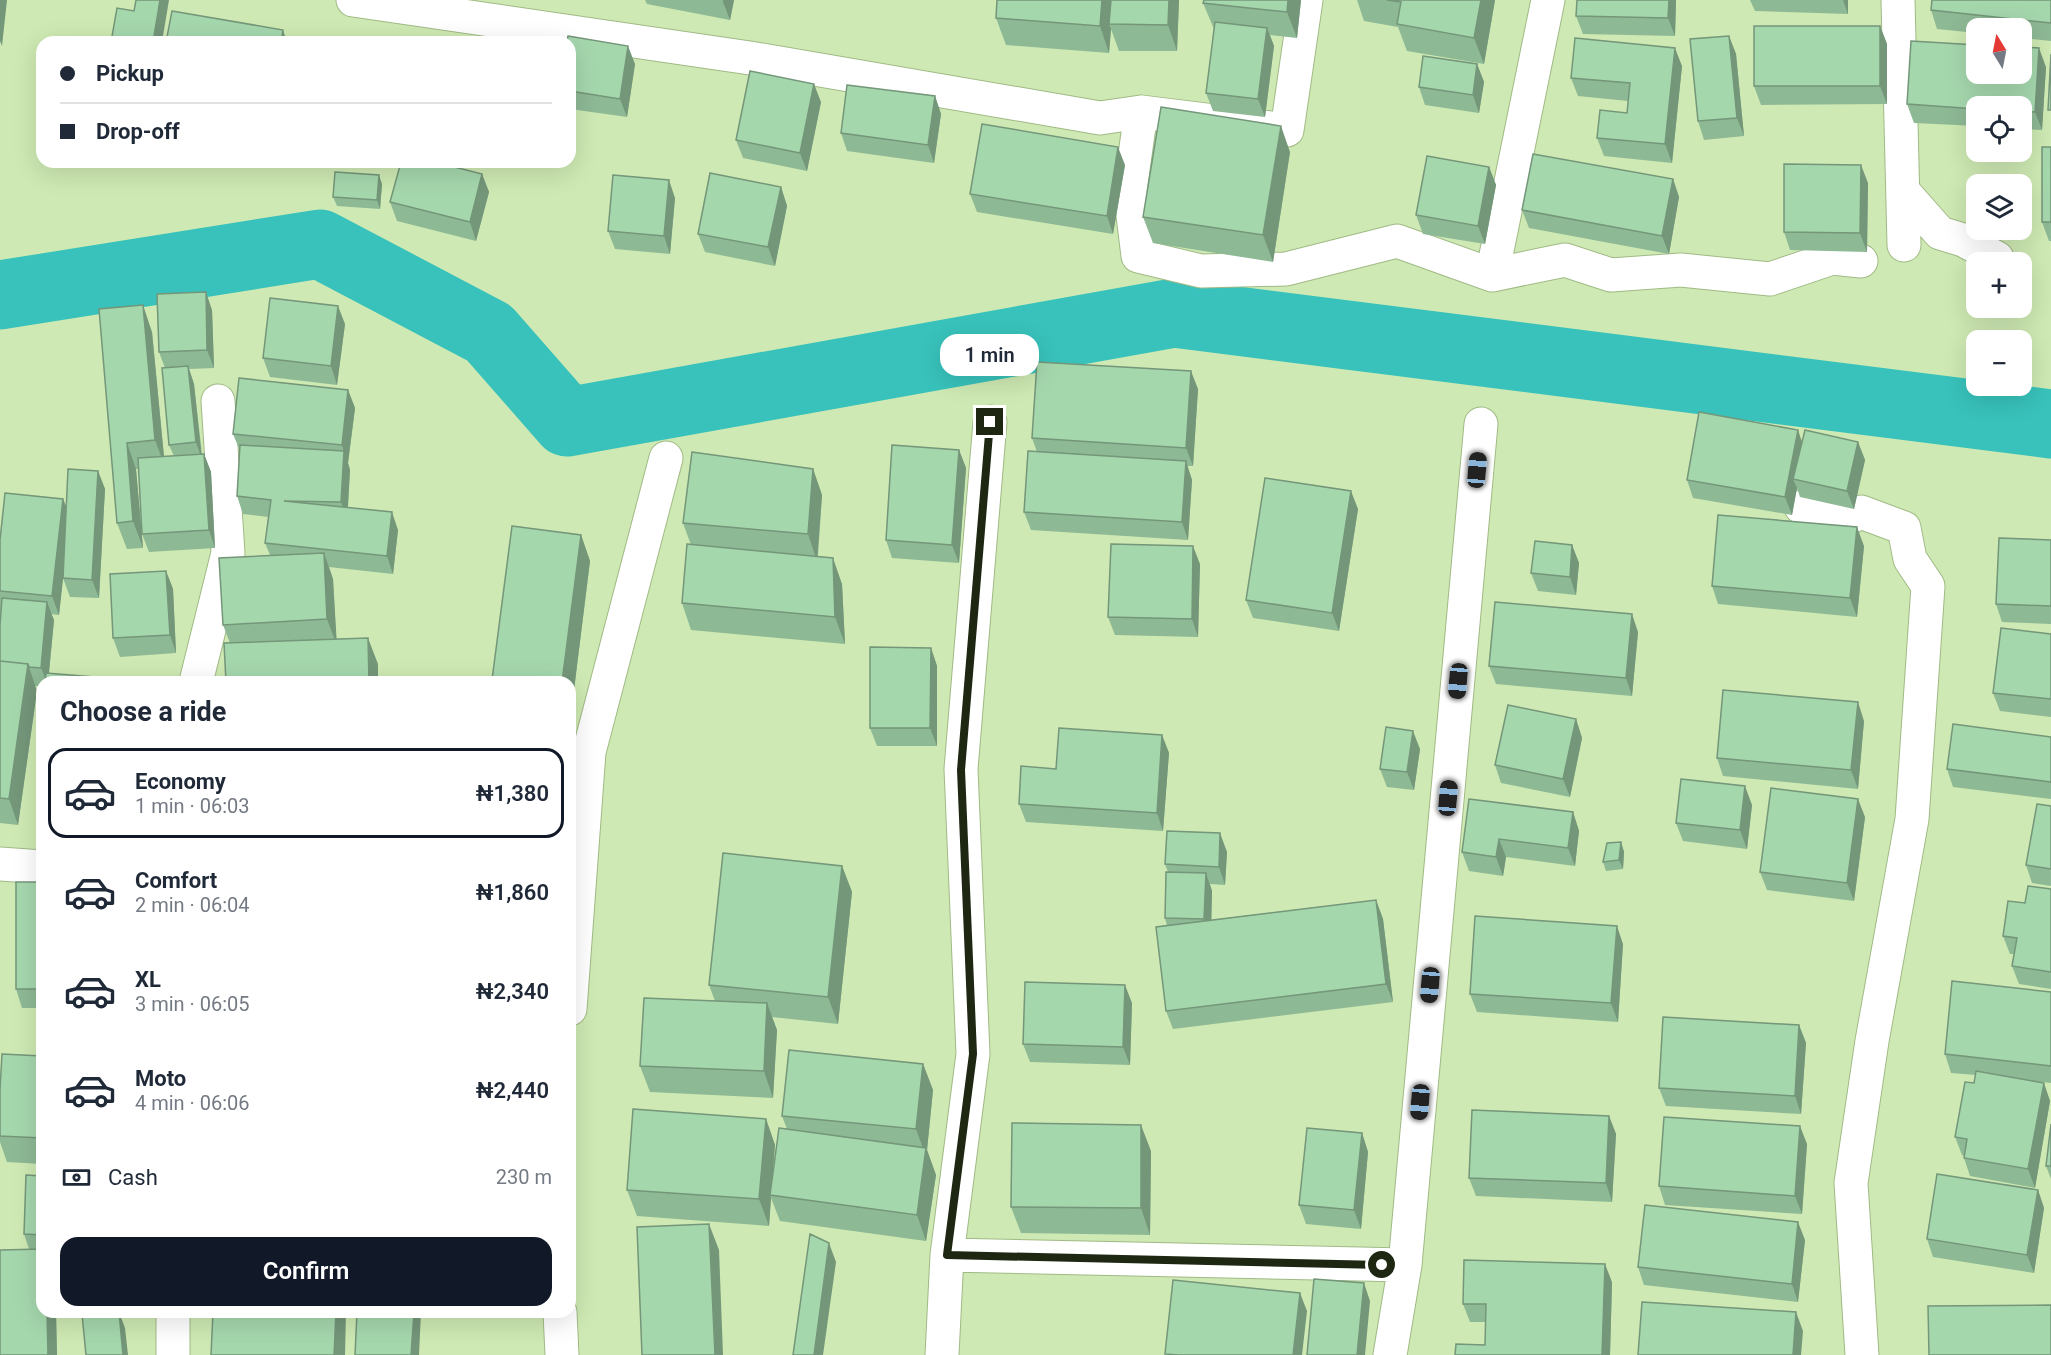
<!DOCTYPE html>
<meta charset="utf-8">
<style>
:root{--surface:#fff;--page:#f2f2f3;--text:#1f2937;--muted:#747a83;--line:#e0e1e3;--accent:#111827}
body{margin:0;font-family:Roboto,sans-serif;background:var(--page);color:var(--text);height:100vh;display:flex;flex-direction:column;font-size:22px;white-space:nowrap}
*{box-sizing:border-box;margin:0}
p{font-size:20px;color:var(--muted)}
.icon{flex:none;width:33px;height:33px;fill:none;stroke:currentColor;stroke-width:2;stroke-linecap:round;stroke-linejoin:round}
.map{position:relative;flex:1;overflow:hidden}
.panel{position:absolute;left:36px;top:676px;width:540px;height:642px;display:flex;flex-direction:column;background:var(--surface);border-radius:18px;box-shadow:0 6px 24px #0002}
.panel>*{flex:none}
.hud{position:absolute;left:36px;top:36px;width:540px;height:132px;border-radius:18px;box-shadow:0 6px 24px #0002;display:grid;align-content:center;height:132px;padding:0 24px;background:var(--surface)}
.needle{width:39px;rotate:350deg}
.tools{position:absolute;left:1966px;top:18px;display:grid;gap:12px}
.tools a{display:grid;place-items:center;width:66px;height:66px;border-radius:12px;background:var(--surface);box-shadow:0 6px 24px #0002;font-size:30px}
.end{position:absolute;width:27px;height:27px;margin:-14px;border:8px solid #1d2712;background:#fff;box-shadow:0 0 0 3px #fff}
.from{border-radius:50%}
.bubble{position:absolute;height:42px;border-radius:18px;background:var(--surface);box-shadow:0 6px 24px #0002;font-size:20px;font-weight:600;line-height:42px;text-align:center}
.car{position:absolute;width:18px;height:36px;margin:-18px -9px;border-radius:8px;box-shadow:0 0 4px 2px #0007;background:linear-gradient(#222 24%,#8ab4d8 0 40%,#222 0 76%,#8ab4d8 0 86%,#222 0)}
.hud b{display:flex;align-items:center;gap:21px;height:57px;font-size:22px}
.hud b+b{border-top:2px solid var(--line)}
.hud i{width:15px;height:15px;background:var(--text)}
ul{padding:0;list-style:none}
li{display:flex;align-items:center;gap:18px;height:90px;margin:0 12px 9px;padding:0 12px;border:3px solid transparent;border-radius:18px}
li div{flex:1}
li b{display:block;font-size:22px}
li em{font-style:normal;font-weight:600}
li.current{border-color:var(--accent)}
li>.icon{width:54px;height:54px;stroke-width:1.5}
h2{padding:0 24px;font-size:27px;line-height:72px}
.pay{display:flex;align-items:center;gap:15px;height:66px;padding:0 24px;font-size:22px}
.pay p{margin-inline-start:auto}
.action{display:flex;gap:12px;margin-top:auto;padding:12px 24px}
.action a{flex:1;height:69px;border-radius:18px;background:var(--accent);color:#fff;font-size:24px;font-weight:600;line-height:69px;text-align:center}
.map>svg:first-child{display:block}
.lines{fill:none;stroke-linecap:round;stroke-linejoin:round}
.river{stroke:#38c2bb;stroke-width:69}
.minor-casing{stroke:#a0ba85;stroke-width:35}
.minor{stroke:#fff;stroke-width:33}
.wall{fill:#8eb995}
.shaded-wall{fill:#749679}
.building{fill:#a5d7ad;stroke:#749679;stroke-width:1.5}
.route{stroke:#1d2712;stroke-width:8}
</style>
<div class="map">
<svg width="2051" height="1355" viewBox="0 0 2051 1355">
<rect width="100%" height="100%" fill="#cee9b3"/>
<g class="lines">
<path class="river" d="M0,295L320,244L489,333L567,422L1174,313L2051,424"/>
<g class="minor-casing">
<path id="minor" d="M353,0L750,58L1100,118L1141,112L1287,130L1306,0
M1898,0L1904,245
M1141,112L1130,191L1138,256L1201,271L1286,269L1397,241L1492,275L1565,260L1611,275L1681,270L1770,279L1832,258L1861,261
M1903,191L1940,233L1963,240L1997,258
M1492,275L1548,0
M1801,507L1853,516L1861,512L1904,528L1910,559L1928,586L1912,819L1872,1041L1851,1183L1862,1355
M196,682L228,553L218,401
M0,864L42,867
M570,1009L589,752L666,458
M947,1255L1405,1265
M560,1312L562,1355
M173,1355V1312
M942,1355L947,1255L973,1054L961,769L990,422
M1390,1355L1405,1265L1481,424"/>
</g>
<use href="#minor" class="minor"/>
</g>
<path class="wall" d="M645,0H734L730,20L647,4Z
M997,0H1179L1177,51H1119L1111,29L1109,53L1006,45L996,18Z
M1204,0H1301L1297,38L1270,35L1274,46L1265,117L1213,111L1206,93L1214,29L1203,3Z
M1357,0H1495L1484,64L1407,51L1398,27L1364,21Z
M1577,0H1676L1675,36L1583,34L1576,16Z
M1750,0H1848V14L1755,11Z
M2051,0V41L2022,38V28H1977V33L1937,29L1931,10Z
M1880,26L1887,44V104L1761,105L1754,86Z
M1729,36L1736,54L1744,136L1704,140L1698,121Z
M570,42L635,64L627,117L570,109Z
M1477,64L1484,82L1479,113L1425,105L1419,87Z
M1682,66L1672,163L1604,156L1597,138L1627,113L1628,101L1578,96L1571,78Z
M2046,67L2042,130L2022,129V106H1977V126L1914,123L1907,104Z
M935,96L941,114L934,163L847,151L841,133Z
M821,102L807,171L743,158L736,140Z
M2051,147V241H2049L2042,222Z
M1290,152L1273,262L1153,243L1143,217Z
M1125,165L1113,234L977,212L970,194Z
M1489,167L1496,185L1485,244L1423,234L1416,215Z
M482,174L489,192L476,241L397,221L390,202Z
M1673,179L1679,197L1669,254L1529,228L1522,210Z
M1868,183L1867,252L1790,250L1784,232Z
M382,184L380,209L337,206L333,197Z
M781,187L787,206L775,266L705,252L698,234Z
M675,198L670,254L615,249L608,231Z
M99,309L152,332L164,457L174,456L169,445L165,368L159,352L212,310L214,368L189,369L194,384L202,454H204L211,472L215,548L149,552L142,534L139,469H136L143,548L127,549L117,523Z
M345,324L337,385L270,377L263,358Z
M1198,389L1193,466H1187L1192,480L1188,540L1031,530L1024,512L1037,452L1032,438Z
M348,390L355,408L348,463L350,470L348,508L398,530L393,574L329,567L333,579L336,639L378,664V682H226L230,643L223,625L270,555L265,543L268,517L243,514L237,496L240,451L233,434Z
M1858,442L1865,460L1854,509L1800,497L1797,488L1792,515L1693,498L1687,480L1802,443Z
M959,450L966,468L959,563L892,558L886,540Z
M813,469L822,495L818,556L842,584L845,644L691,630L682,603L691,545L683,523Z
M98,471L105,489L99,598L70,597L63,578V575L59,615L51,614L54,620L49,673L143,682H42V686H35L37,691L18,825L0,823V540L63,499L67,508Z
M1358,509L1339,631L1253,618L1246,600Z
M581,535L590,561L571,714L570,682H493L492,680Z
M2051,540V624L2002,622L1996,604Z
M1572,545L1579,563L1576,595L1538,591L1531,573Z
M1864,546L1857,617L1718,604L1712,586Z
M1200,564L1198,637L1115,635L1108,617Z
M166,571L173,589L176,653L120,657L113,638Z
M1638,632L1632,696L1496,684L1489,666Z
M2051,634V717L2000,711L1993,693Z
M931,648L937,666V746H877L870,728Z
M1576,719L1582,738L1570,797L1501,783L1495,765Z
M1864,721L1858,789L1723,776L1717,758Z
M1162,735L1169,753L1163,831L1026,822L1019,804L1056,769Z
M2051,737V799L1953,787L1947,769Z
M1420,749L1414,790L1387,787L1380,769Z
M1752,805L1747,849L1683,841L1676,823Z
M2051,806V886L2032,883L2026,865Z
M1573,812L1579,831L1575,866L1506,857L1503,876L1469,871L1462,852Z
M1865,817L1854,901L1767,890L1760,872Z
M1621,842L1624,852L1623,869L1606,871L1603,862Z
M1227,852L1225,885L1210,884L1212,891L1211,920L1376,900L1383,919L1393,1002L1173,1029L1166,1011L1167,926L1165,918L1168,872L1165,864Z
M842,866L852,892L838,1024L772,1017L777,1030L773,1098L650,1092L640,1066L715,1001L709,985Z
M42,882V1008H22L16,989Z
M2051,889V989L2019,984L2012,966L2014,954H2010L2003,936L2025,903Z
M1623,944L1618,1022L1477,1012L1470,994Z
M2051,992V1083L2043,1082L2050,1101L2035,1188L1970,1176L1964,1158V1156L1962,1155L1955,1137L1974,1083L1976,1075L1951,1073L1945,1054Z
M1132,1003L1130,1065L1030,1062L1023,1044Z
M1799,1025L1806,1043L1801,1114L1666,1106L1659,1088Z
M42,1056V1164L7,1162L0,1142V1089Z
M923,1064L933,1090L927,1150L936,1175L926,1241L780,1221L771,1198L769,1226L637,1216L627,1190L766,1119L775,1145L773,1173L787,1129L782,1116Z
M1609,1116L1616,1134L1612,1202L1476,1196L1469,1178Z
M2051,1124V1179L2046,1166Z
M1362,1133L1368,1152L1361,1229L1306,1224L1299,1205Z
M1807,1144L1802,1214L1665,1205L1659,1186Z
M1151,1151L1150,1235L1021,1233L1011,1207Z
M42,1176V1312H56L57,1355H0L29,1249L24,1234Z
M2038,1190L2044,1208L2034,1273L1933,1257L1927,1239Z
M1805,1240L1798,1302L1644,1285L1638,1267Z
M1612,1282L1610,1355H1455L1485,1345L1486,1322H1470L1463,1304Z"/>
<path class="shaded-wall" d="M0,0H7L2,46L0,41Z
M160,0H169L162,42H153Z
M723,0H734L730,20L723,2Z
M1102,0H1113L1109,24L1111,29L1109,53L1100,26Z
M1169,0H1179L1177,51L1168,25Z
M1288,0H1301L1297,38L1287,12Z
M1481,0H1495L1484,64L1474,38Z
M1669,0H1676L1675,36L1668,18Z
M1843,0H1848V14Z
M1880,26L1887,44V104L1880,86Z
M1267,28L1274,46L1265,117L1258,99Z
M283,30L287,42H281Z
M1729,36L1736,54L1744,136L1737,118Z
M628,46L635,64L627,117L620,99Z
M1675,48L1682,66L1672,163L1665,144Z
M2039,48L2046,67L2042,130L2035,112Z
M1477,64L1484,82L1479,113L1473,95Z
M814,84L821,102L807,171L800,153Z
M935,96L941,114L934,163L928,145Z
M1281,126L1290,152L1273,262L1263,235Z
M1118,147L1125,165L1113,234L1107,216Z
M1861,165L1868,183L1867,252L1860,233Z
M1489,167L1496,185L1485,244L1478,226Z
M482,174L489,192L476,241L470,222Z
M379,175L382,184L380,209L377,200Z
M1673,179L1679,197L1669,254L1662,236Z
M669,180L675,198L670,254L664,236Z
M781,187L787,206L775,266L768,247Z
M206,292L212,310L214,368L207,350Z
M143,305L152,332L165,467L155,440Z
M338,306L345,324L337,385L331,366Z
M188,366L194,384L202,460L196,442Z
M1191,371L1198,389L1193,466L1186,448Z
M348,390L355,408L348,463L350,470L347,520L341,502L344,452L342,445Z
M1798,430L1804,448L1793,479L1797,488L1792,515L1785,497Z
M1858,442L1865,460L1854,509L1847,491Z
M127,443L136,469L143,548L133,521Z
M959,450L966,468L959,563L952,545Z
M204,454L211,472L215,548L209,530Z
M1186,461L1192,480L1188,540L1182,522Z
M813,469L822,495L817,561L808,534Z
M98,471L105,489L99,598L92,580Z
M1351,491L1358,509L1339,631L1332,613Z
M63,499L70,517L59,615L52,596Z
M392,512L398,530L393,574L387,556Z
M1857,527L1864,546L1857,617L1850,598Z
M581,535L590,561L571,714L570,682H562Z
M1572,545L1579,563L1576,595L1570,577Z
M1193,546L1200,564L1198,637L1192,619Z
M324,553L333,579L337,646L327,619Z
M833,558L842,584L845,644L835,617Z
M166,571L173,589L176,653L170,635Z
M47,602L54,620L48,682H47L41,668Z
M1632,614L1638,632L1632,696L1626,678Z
M368,638L378,664V682H369Z
M931,648L937,666V746L930,728Z
M28,664L37,691L18,825L9,799Z
M1858,702L1864,721L1858,789L1851,770Z
M1576,719L1582,738L1570,797L1563,779Z
M1413,731L1420,749L1414,790L1407,772Z
M1162,735L1169,753L1163,831L1157,813Z
M1745,786L1752,805L1747,849L1740,830Z
M1858,799L1865,817L1854,901L1847,883Z
M1573,812L1579,831L1575,866L1568,848Z
M1220,833L1227,852L1225,885L1219,867Z
M1499,839L1506,857L1503,876L1496,857Z
M1621,842L1624,852L1623,869L1619,860Z
M842,866L852,892L838,1024L828,997Z
M1206,873L1212,891L1211,937L1204,919Z
M1376,900L1383,919L1393,1002L1386,984Z
M1617,926L1623,944L1618,1022L1611,1003Z
M1125,985L1132,1003L1130,1065L1123,1047Z
M767,1003L777,1030L773,1098L764,1071Z
M1799,1025L1806,1043L1801,1114L1795,1096Z
M923,1064L933,1090L927,1150L936,1175L926,1241L917,1215L925,1154L916,1129Z
M2044,1083L2050,1101L2035,1188L2028,1169Z
M1609,1116L1616,1134L1612,1202L1606,1183Z
M766,1119L775,1145L771,1195H770L771,1198L769,1226L759,1199Z
M1141,1125L1151,1151L1150,1235L1141,1208Z
M1800,1126L1807,1144L1802,1214L1795,1196Z
M1362,1133L1368,1152L1361,1229L1354,1210Z
M2038,1190L2044,1208L2034,1273L2027,1255Z
M1798,1222L1805,1240L1798,1302L1792,1284Z
M709,1224L719,1250L723,1355H715Z
M829,1243L836,1262L823,1355H814Z
M1605,1264L1612,1282L1610,1355H1602Z
M1364,1283L1370,1301L1365,1355H1357Z
M1300,1293L1307,1311L1302,1355H1293Z
M47,1312H56L57,1355H48Z
M119,1312L125,1328L128,1355H123Z
M336,1312H346L345,1355H334Z
M414,1312H421L419,1355H411Z
M1796,1312L1803,1331L1801,1355H1793Z"/>
<path class="building" d="M136,0H160L153,42H111L117,8L134,11Z
M997,0H1102L1100,26L996,18Z
M1111,0H1169L1168,25L1109,24Z
M1204,0H1288L1287,12L1203,3Z
M1387,0H1481L1474,38L1397,24L1401,2Z
M1577,0H1669L1668,18L1576,16Z
M1932,0H2051V23L1931,10Z
M172,11L283,30L281,42H166Z
M1215,22L1267,28L1258,99L1206,93Z
M1754,26H1880V86H1754Z
M568,36L628,46L620,99L570,91V42H567Z
M1729,36L1737,118L1698,121L1690,39Z
M1575,38L1675,48L1665,144L1597,138L1600,110L1627,113L1630,83L1571,78Z
M1911,41L1977,45V74H2022V47L2039,48L2035,112L2022,111V106H1977V109L1907,104Z
M2051,54V110H2048Z
M1423,56L1477,64L1473,95L1419,87Z
M750,71L814,84L800,153L736,140Z
M847,85L935,96L928,145L841,133Z
M1161,107L1281,126L1263,235L1143,217Z
M982,124L1118,147L1107,216L970,194Z
M2042,147H2051V222H2042Z
M1533,154L1673,179L1662,236L1522,210Z
M1427,156L1489,167L1478,226L1416,215Z
M401,162H435L482,174L470,222L390,202Z
M1784,164L1861,165L1860,233L1784,232Z
M335,172L379,175L377,200L333,197Z
M710,173L781,187L768,247L698,234Z
M613,175L669,180L664,236L608,231Z
M206,292L207,350L159,352L157,294Z
M270,298L338,306L331,366L263,358Z
M143,305L155,440L127,443L133,521L117,523L99,309Z
M1037,362L1191,371L1186,448L1032,438Z
M188,366L196,442L169,445L162,368Z
M239,378L348,390L342,445L233,434Z
M1699,412L1798,430L1785,497L1687,480Z
M1805,430L1858,442L1847,491L1793,479Z
M240,445L344,451L341,502L284,501L392,512L387,556L265,543L271,500L237,496Z
M892,445L959,450L952,545L886,540Z
M1028,451L1186,461L1182,522L1024,512Z
M692,452L813,469L808,534L683,523Z
M204,454L209,530L142,534L138,458Z
M68,469L98,471L92,580L63,578Z
M1265,478L1351,491L1332,613L1246,600Z
M5,493L63,499L52,596L0,591V540Z
M1718,515L1857,527L1850,598L1712,586Z
M512,526L581,535L562,682H516L492,680Z
M1999,538L2051,540V606L1996,604Z
M1535,541L1572,545L1570,577L1531,573Z
M687,544L833,558L835,617L682,603Z
M1111,544L1193,546L1192,619L1108,617Z
M324,553L327,619L223,625L219,558Z
M166,571L170,635L113,638L110,574Z
M2,598L47,602L41,668L29,667L28,664L0,661V625Z
M1495,602L1632,614L1626,678L1489,666Z
M2001,628L2051,634V699L1993,693Z
M368,638L369,682H226L224,643Z
M870,647L931,648L930,728H870Z
M0,661L28,664L9,799L0,798Z
M46,673L143,681V682H45Z
M1723,690L1858,702L1851,770L1717,758Z
M1508,705L1576,719L1563,779L1495,765Z
M1953,724L2051,737V782L1947,769Z
M1386,727L1413,731L1407,772L1380,769Z
M1059,728L1162,735L1157,813L1019,804L1021,766L1056,769Z
M1681,779L1745,786L1740,830L1676,823Z
M1771,788L1858,799L1847,883L1760,872Z
M1469,799L1573,812L1568,848L1499,839L1496,857L1462,852Z
M2037,804L2051,806V869L2026,865Z
M1167,831L1220,833L1219,867L1165,864Z
M1621,842L1619,860L1603,862L1607,843Z
M723,853L842,866L828,997L709,985Z
M1166,872L1206,873L1204,919L1165,918Z
M16,882H42V989H16Z
M2028,886L2051,889V972L2012,966L2017,938L2003,936L2008,901L2025,903Z
M1376,900L1386,984L1166,1011L1156,927Z
M1475,916L1617,926L1611,1003L1470,994Z
M1952,981L2051,992V1066L1945,1054Z
M1025,982L1125,985L1123,1047L1023,1044Z
M644,998L767,1003L764,1071L640,1066Z
M1663,1017L1799,1025L1795,1096L1659,1088Z
M789,1050L923,1064L916,1129L782,1116Z
M2,1054L42,1056V1138L0,1136V1089Z
M1976,1071L2044,1083L2028,1169L1964,1158L1967,1139L1955,1137L1965,1082L1974,1083Z
M633,1109L766,1119L759,1199L627,1190Z
M1472,1110L1609,1116L1606,1183L1469,1178Z
M1664,1117L1800,1126L1795,1196L1659,1186Z
M1012,1123L1141,1125V1208L1011,1207Z
M2051,1124V1166H2046Z
M779,1128L926,1148L917,1215L770,1195Z
M1307,1128L1362,1133L1354,1210L1299,1205Z
M1937,1174L2038,1190L2027,1255L1927,1239Z
M26,1175L42,1176V1235L24,1234Z
M1645,1205L1798,1222L1792,1284L1638,1267Z
M709,1224L715,1355H642L637,1227Z
M810,1234L829,1243L814,1355H793Z
M42,1249V1312H47L48,1355H0V1250Z
M1464,1260L1605,1264L1602,1355H1455L1456,1344L1485,1345L1486,1304H1463Z
M1314,1279L1364,1283L1357,1355H1307Z
M1173,1280L1300,1293L1293,1355H1179L1165,1354Z
M1642,1302L1796,1312L1793,1355H1638Z
M2051,1305V1355H1929L1928,1306Z
M91,1312H119L123,1355H86L82,1314Z
M213,1312H336L334,1355H211Z
M357,1312H414L411,1355H355Z"/>
<g class="lines">
<path class="route" d="M990,422L961,770L973,1054L947,1255L1382,1265"/>
</g>
</svg>
<div class="tools">
<a><svg class="needle" viewBox="-14 -14 28 28"><path d="M0-13l5 13h-10z" fill="#e53935"/><path d="M0 13l5-13h-10z" fill="#747a83"/></svg></a>
<a><svg class="icon" aria-label="locate" viewBox="0 0 24 24"><circle cx="12" cy="12" r="6"/><path d="M12 2v4M12 18v4M2 12h4M18 12h4"/></svg></a>
<a><svg class="icon" aria-label="layers" viewBox="0 0 24 24"><path d="M12 4l9 5-9 5-9-5zM3 14l9 5 9-5"/></svg></a>
<a>+</a>
<a>−</a>
</div>
<i class="end from" style="left:1382px;top:1265px"></i>
<i class="end" style="left:990px;top:422px"></i>
<div class="bubble" style="left:940px;top:334px;width:99px">1 min</div>
<i class="car" style="left:1477px;top:470px;rotate:5deg"></i>
<i class="car" style="left:1458px;top:681px;rotate:185deg"></i>
<i class="car" style="left:1448px;top:798px;rotate:5deg"></i>
<i class="car" style="left:1430px;top:985px;rotate:185deg"></i>
<i class="car" style="left:1420px;top:1102px;rotate:185deg"></i>
<div class="hud">
<b><i class="from"></i>Pickup</b>
<b><i></i>Drop-off</b>
</div>
<section class="panel">
<h2>Choose a ride</h2>
<ul>
<li class="current"><svg class="icon" aria-label="car" viewBox="0 0 24 24"><path d="M5 17H2v-5l4-1 3-4h7l3 4 3 1v5h-3M9 17h6M6 11h13"/><circle cx="7" cy="17" r="2"/><circle cx="17" cy="17" r="2"/></svg><div><b>Economy</b><p>1 min · 06:03</p></div><em>₦1,380</em></li>
<li><svg class="icon" aria-label="car" viewBox="0 0 24 24"><path d="M5 17H2v-5l4-1 3-4h7l3 4 3 1v5h-3M9 17h6M6 11h13"/><circle cx="7" cy="17" r="2"/><circle cx="17" cy="17" r="2"/></svg><div><b>Comfort</b><p>2 min · 06:04</p></div><em>₦1,860</em></li>
<li><svg class="icon" aria-label="car" viewBox="0 0 24 24"><path d="M5 17H2v-5l4-1 3-4h7l3 4 3 1v5h-3M9 17h6M6 11h13"/><circle cx="7" cy="17" r="2"/><circle cx="17" cy="17" r="2"/></svg><div><b>XL</b><p>3 min · 06:05</p></div><em>₦2,340</em></li>
<li><svg class="icon" aria-label="car" viewBox="0 0 24 24"><path d="M5 17H2v-5l4-1 3-4h7l3 4 3 1v5h-3M9 17h6M6 11h13"/><circle cx="7" cy="17" r="2"/><circle cx="17" cy="17" r="2"/></svg><div><b>Moto</b><p>4 min · 06:06</p></div><em>₦2,440</em></li>
</ul>
<div class="pay"><svg class="icon" aria-label="cash" viewBox="0 0 24 24"><path d="M3 7h18v10H3z"/><circle cx="12" cy="12" r="2"/></svg>Cash<p>230 m</p></div>
<div class="action"><a>Confirm</a></div>
</section>
</div>
